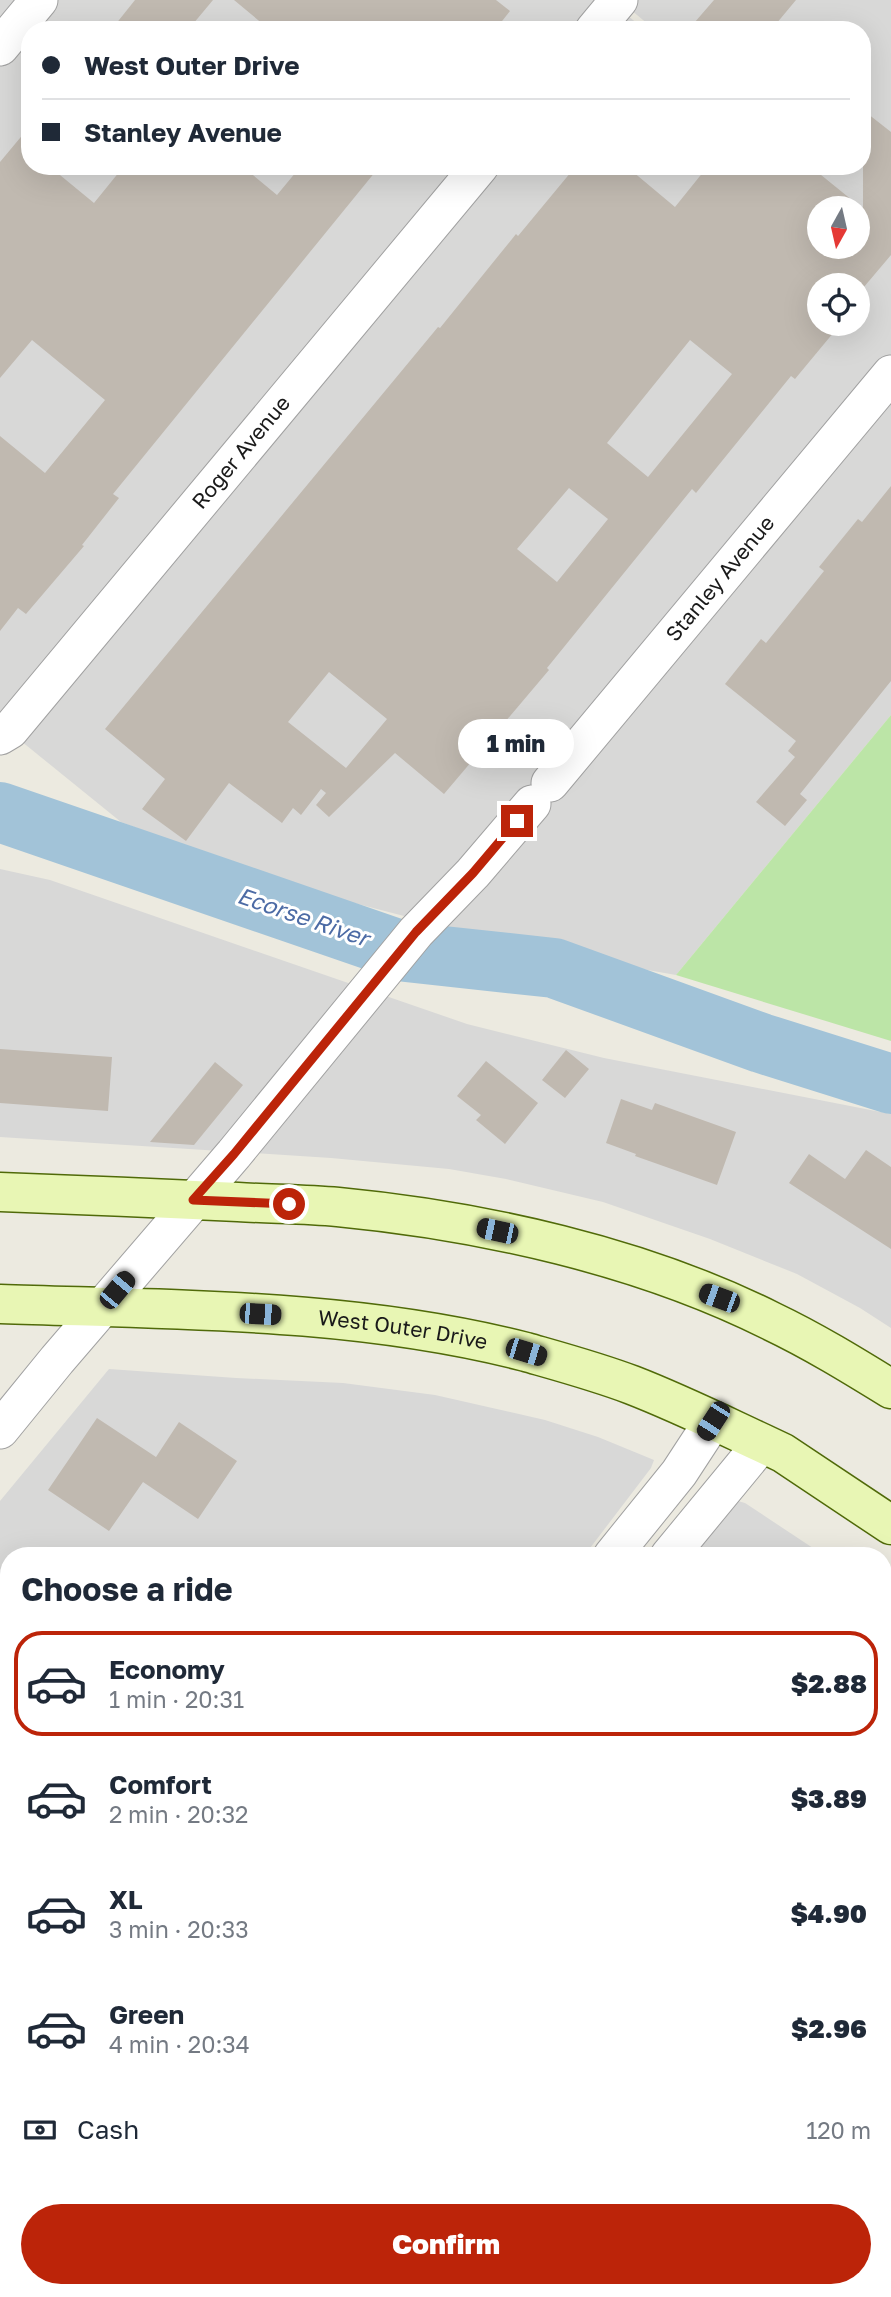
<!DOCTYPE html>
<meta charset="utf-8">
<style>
:root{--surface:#fff;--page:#f2f2f3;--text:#1f2937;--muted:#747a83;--line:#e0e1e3;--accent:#bc2409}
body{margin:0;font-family:"Golos Text",sans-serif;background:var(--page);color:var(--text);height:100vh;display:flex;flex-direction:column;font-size:26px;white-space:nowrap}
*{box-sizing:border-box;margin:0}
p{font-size:23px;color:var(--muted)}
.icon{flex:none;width:38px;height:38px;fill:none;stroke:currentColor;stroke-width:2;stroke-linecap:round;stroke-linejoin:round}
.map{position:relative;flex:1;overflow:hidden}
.panel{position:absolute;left:0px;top:1547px;width:892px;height:751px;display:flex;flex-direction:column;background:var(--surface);border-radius:28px 28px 0 0;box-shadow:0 7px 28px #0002}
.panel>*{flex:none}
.hud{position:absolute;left:21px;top:21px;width:850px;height:154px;border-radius:28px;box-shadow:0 7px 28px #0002;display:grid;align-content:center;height:154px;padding:0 21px;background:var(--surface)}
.needle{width:46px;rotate:188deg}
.buttons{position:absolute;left:807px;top:196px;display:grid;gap:14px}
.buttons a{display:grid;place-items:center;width:63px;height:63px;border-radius:50%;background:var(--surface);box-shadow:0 7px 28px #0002;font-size:35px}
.end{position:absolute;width:32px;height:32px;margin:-16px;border:9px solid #bc2409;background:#fff;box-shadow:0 0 0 4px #fff}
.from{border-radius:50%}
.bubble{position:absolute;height:49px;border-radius:24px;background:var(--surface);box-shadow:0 7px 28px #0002;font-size:23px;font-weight:800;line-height:49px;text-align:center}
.car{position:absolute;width:21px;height:42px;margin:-21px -10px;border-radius:9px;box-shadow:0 0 5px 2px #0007;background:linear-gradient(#222 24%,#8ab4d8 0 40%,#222 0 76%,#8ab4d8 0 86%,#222 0)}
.hud b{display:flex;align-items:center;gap:24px;height:66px;font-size:26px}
.hud b+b{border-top:2px solid var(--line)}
.hud i{width:18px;height:18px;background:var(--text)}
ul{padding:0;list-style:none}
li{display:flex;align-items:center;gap:21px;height:105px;margin:0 14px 10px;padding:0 7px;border:4px solid transparent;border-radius:28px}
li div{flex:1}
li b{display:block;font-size:26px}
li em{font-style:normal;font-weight:800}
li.on{border-color:var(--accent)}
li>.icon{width:63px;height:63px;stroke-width:1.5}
h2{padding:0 21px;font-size:32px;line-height:84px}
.pay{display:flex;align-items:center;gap:18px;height:77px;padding:0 21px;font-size:26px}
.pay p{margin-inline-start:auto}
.cta{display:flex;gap:14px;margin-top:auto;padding:14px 21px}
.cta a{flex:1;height:80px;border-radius:42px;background:var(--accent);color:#fff;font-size:28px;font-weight:800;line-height:80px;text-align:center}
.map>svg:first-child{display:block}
.residential{fill:#d8d8d7;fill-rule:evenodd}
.grass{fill:#bce5a7}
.parking{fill:#e6e6e6}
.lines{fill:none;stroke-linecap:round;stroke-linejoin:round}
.river{stroke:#a2c3d8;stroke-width:60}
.building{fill:#c0b9b0;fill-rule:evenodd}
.street-casing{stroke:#a1a1a1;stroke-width:39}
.secondary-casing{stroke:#506a09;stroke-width:41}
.path{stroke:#f38d6a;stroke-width:4.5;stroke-dasharray:3.5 3.5;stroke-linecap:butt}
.street{stroke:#fff;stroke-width:37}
.secondary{stroke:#e8f6b4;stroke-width:38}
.route{stroke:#bc2409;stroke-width:9}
.labels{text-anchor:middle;stroke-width:6;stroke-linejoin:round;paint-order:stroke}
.street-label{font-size:21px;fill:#1a1a1a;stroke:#fff}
.water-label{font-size:23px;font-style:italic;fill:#4c6ba5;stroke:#fff}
</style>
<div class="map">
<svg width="891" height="2297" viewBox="0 0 891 2297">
<rect width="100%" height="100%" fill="#eceae0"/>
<path class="residential" d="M0,0H609L645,30L649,25L619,0H891V715L676,975L539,951L300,889L121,822L0,724ZM30,30H863V166H30ZM819,208H858V247H819ZM819,285H858V324H819Z
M0,869L50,880L467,1024L604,1058L891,1114V1328L860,1308L797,1274L710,1239L603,1202L506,1179L449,1169L331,1158L0,1137Z
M109,1369L236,1378L343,1383L435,1395L545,1420L598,1437L654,1460L651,1468L584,1556H9V2289H884V1595L891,1600V2297H0V1501Z
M734,1500L745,1503L825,1556H687Z"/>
<path class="grass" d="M891,715V1041L676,975Z"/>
<path class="parking" d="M581,2289H730L739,2297H591Z"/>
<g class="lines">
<path class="river" d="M0,812L406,952L554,968L761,1043L891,1084"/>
</g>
<path class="building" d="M135,0H213L188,30H111Z
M234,0H496L510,11L495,30H270Z
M714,0H796L771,30H688Z
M863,110L891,132V255L858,294V285H819V324H844L836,334L834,332L795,379L791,376L696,493L692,489L547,668L549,670L444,794L395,753L329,817L316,805L326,793L321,789L301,815L293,808L282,823L229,783L186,841L142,809L165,779L105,729L438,327L440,328L516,234L518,236L576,166H626L675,207L708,166H810L863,209ZM819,208H858V247H819ZM690,340L732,374L648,477L607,443ZM569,488L608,519L557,582L517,549ZM329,672L387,719L346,768L288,722Z
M30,126V166H49L94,203L124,166H242L277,195L301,166H380L113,494L119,498L82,545L84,546L26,614L18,608L0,631V436L45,473L105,400L32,340L0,378V162Z
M891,486V681L800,794L807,800L785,826L756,802L795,757L788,751L796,741L725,684L761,639L766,643L824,571L819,567L858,519L862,522Z
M0,1049L112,1057L108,1111L0,1103Z
M566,1050L589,1069L565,1098L542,1080Z
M486,1061L538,1103L505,1144L476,1120L481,1115L457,1096Z
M215,1062L243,1085L194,1145L150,1142Z
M621,1099L652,1110L655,1103L736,1132L717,1185L635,1156L636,1154L606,1143Z
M866,1150L891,1167V1249L789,1183L809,1154L845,1179Z
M97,1418L156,1457L179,1422L237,1461L198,1519L143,1482L109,1531L48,1490Z"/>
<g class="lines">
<g class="street-casing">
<g id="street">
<path d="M594,30L619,0"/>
<path d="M0,47L39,0"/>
<path id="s1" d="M0,736L10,730L480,166"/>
<path id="s2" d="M550,783L891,374"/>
<path d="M0,1430L57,1360L234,1154L416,932L473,873L532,804"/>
<path d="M612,1556L679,1473L713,1421"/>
<path d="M669,1556L762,1443"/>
<path d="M0,1887L9,1863"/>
<path d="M0,1916L9,1924"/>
<path d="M884,1963L891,1968"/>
<path d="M663,2289L674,2297"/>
</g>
</g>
<g class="secondary-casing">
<g id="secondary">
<path d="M0,1192C79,1195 159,1198 238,1202C271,1204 305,1204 338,1207C483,1221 641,1256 771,1321C813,1341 852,1365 891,1389"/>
<path id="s3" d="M0,1304C175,1310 355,1308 526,1352C561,1362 598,1372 632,1385C676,1402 719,1423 762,1443L783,1453L891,1525"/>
</g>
</g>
<path class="path" d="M733,2289L741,2297"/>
<use href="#street" class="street"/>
<use href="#secondary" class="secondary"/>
</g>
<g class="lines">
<path class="route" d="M289,1204L193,1200L234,1154L416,932L473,873L517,821"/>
</g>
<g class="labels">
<g class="street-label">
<text dy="7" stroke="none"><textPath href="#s1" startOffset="373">Roger Avenue</textPath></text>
<text dy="7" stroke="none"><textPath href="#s2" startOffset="266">Stanley Avenue</textPath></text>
<text dy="7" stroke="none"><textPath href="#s3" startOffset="404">West Outer Drive</textPath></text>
</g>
<g class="water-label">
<text transform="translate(303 917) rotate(19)" y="8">Ecorse River</text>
</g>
</g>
</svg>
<div class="buttons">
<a><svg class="needle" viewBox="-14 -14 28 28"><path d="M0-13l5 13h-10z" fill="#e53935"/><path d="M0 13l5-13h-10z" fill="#747a83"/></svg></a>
<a><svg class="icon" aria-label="locate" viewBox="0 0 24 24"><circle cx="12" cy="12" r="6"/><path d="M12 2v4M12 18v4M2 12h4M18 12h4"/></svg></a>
</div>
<i class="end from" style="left:289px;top:1204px"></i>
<i class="end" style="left:517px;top:821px"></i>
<div class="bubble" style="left:458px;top:719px;width:116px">1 min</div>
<i class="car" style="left:497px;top:1231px;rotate:282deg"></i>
<i class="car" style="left:117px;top:1290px;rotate:40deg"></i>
<i class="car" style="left:719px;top:1298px;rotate:290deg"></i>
<i class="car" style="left:260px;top:1314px;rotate:93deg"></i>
<i class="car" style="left:526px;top:1352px;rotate:107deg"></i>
<i class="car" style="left:713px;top:1421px;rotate:213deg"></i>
<div class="hud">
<b><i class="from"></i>West Outer Drive</b>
<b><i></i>Stanley Avenue</b>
</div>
<section class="panel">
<h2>Choose a ride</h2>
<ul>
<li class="on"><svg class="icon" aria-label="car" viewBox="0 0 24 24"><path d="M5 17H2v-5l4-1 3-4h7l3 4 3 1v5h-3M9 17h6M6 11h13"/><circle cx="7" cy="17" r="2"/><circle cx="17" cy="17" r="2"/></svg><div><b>Economy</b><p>1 min · 20:31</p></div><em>$2.88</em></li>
<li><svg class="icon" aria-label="car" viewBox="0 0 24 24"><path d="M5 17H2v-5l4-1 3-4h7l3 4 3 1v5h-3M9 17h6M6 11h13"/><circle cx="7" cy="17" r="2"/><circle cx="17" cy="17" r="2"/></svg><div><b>Comfort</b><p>2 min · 20:32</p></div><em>$3.89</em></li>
<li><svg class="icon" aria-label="car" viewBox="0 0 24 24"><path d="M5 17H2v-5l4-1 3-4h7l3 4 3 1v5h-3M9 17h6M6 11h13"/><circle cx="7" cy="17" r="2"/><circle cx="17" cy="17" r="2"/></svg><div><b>XL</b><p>3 min · 20:33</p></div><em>$4.90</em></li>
<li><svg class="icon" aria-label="car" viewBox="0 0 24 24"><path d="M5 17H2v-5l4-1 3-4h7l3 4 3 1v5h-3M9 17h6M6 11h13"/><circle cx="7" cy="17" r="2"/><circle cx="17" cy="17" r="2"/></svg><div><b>Green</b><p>4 min · 20:34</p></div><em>$2.96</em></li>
</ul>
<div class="pay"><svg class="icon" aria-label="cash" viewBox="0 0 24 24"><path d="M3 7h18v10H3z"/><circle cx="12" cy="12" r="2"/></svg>Cash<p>120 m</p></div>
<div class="cta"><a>Confirm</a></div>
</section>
</div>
